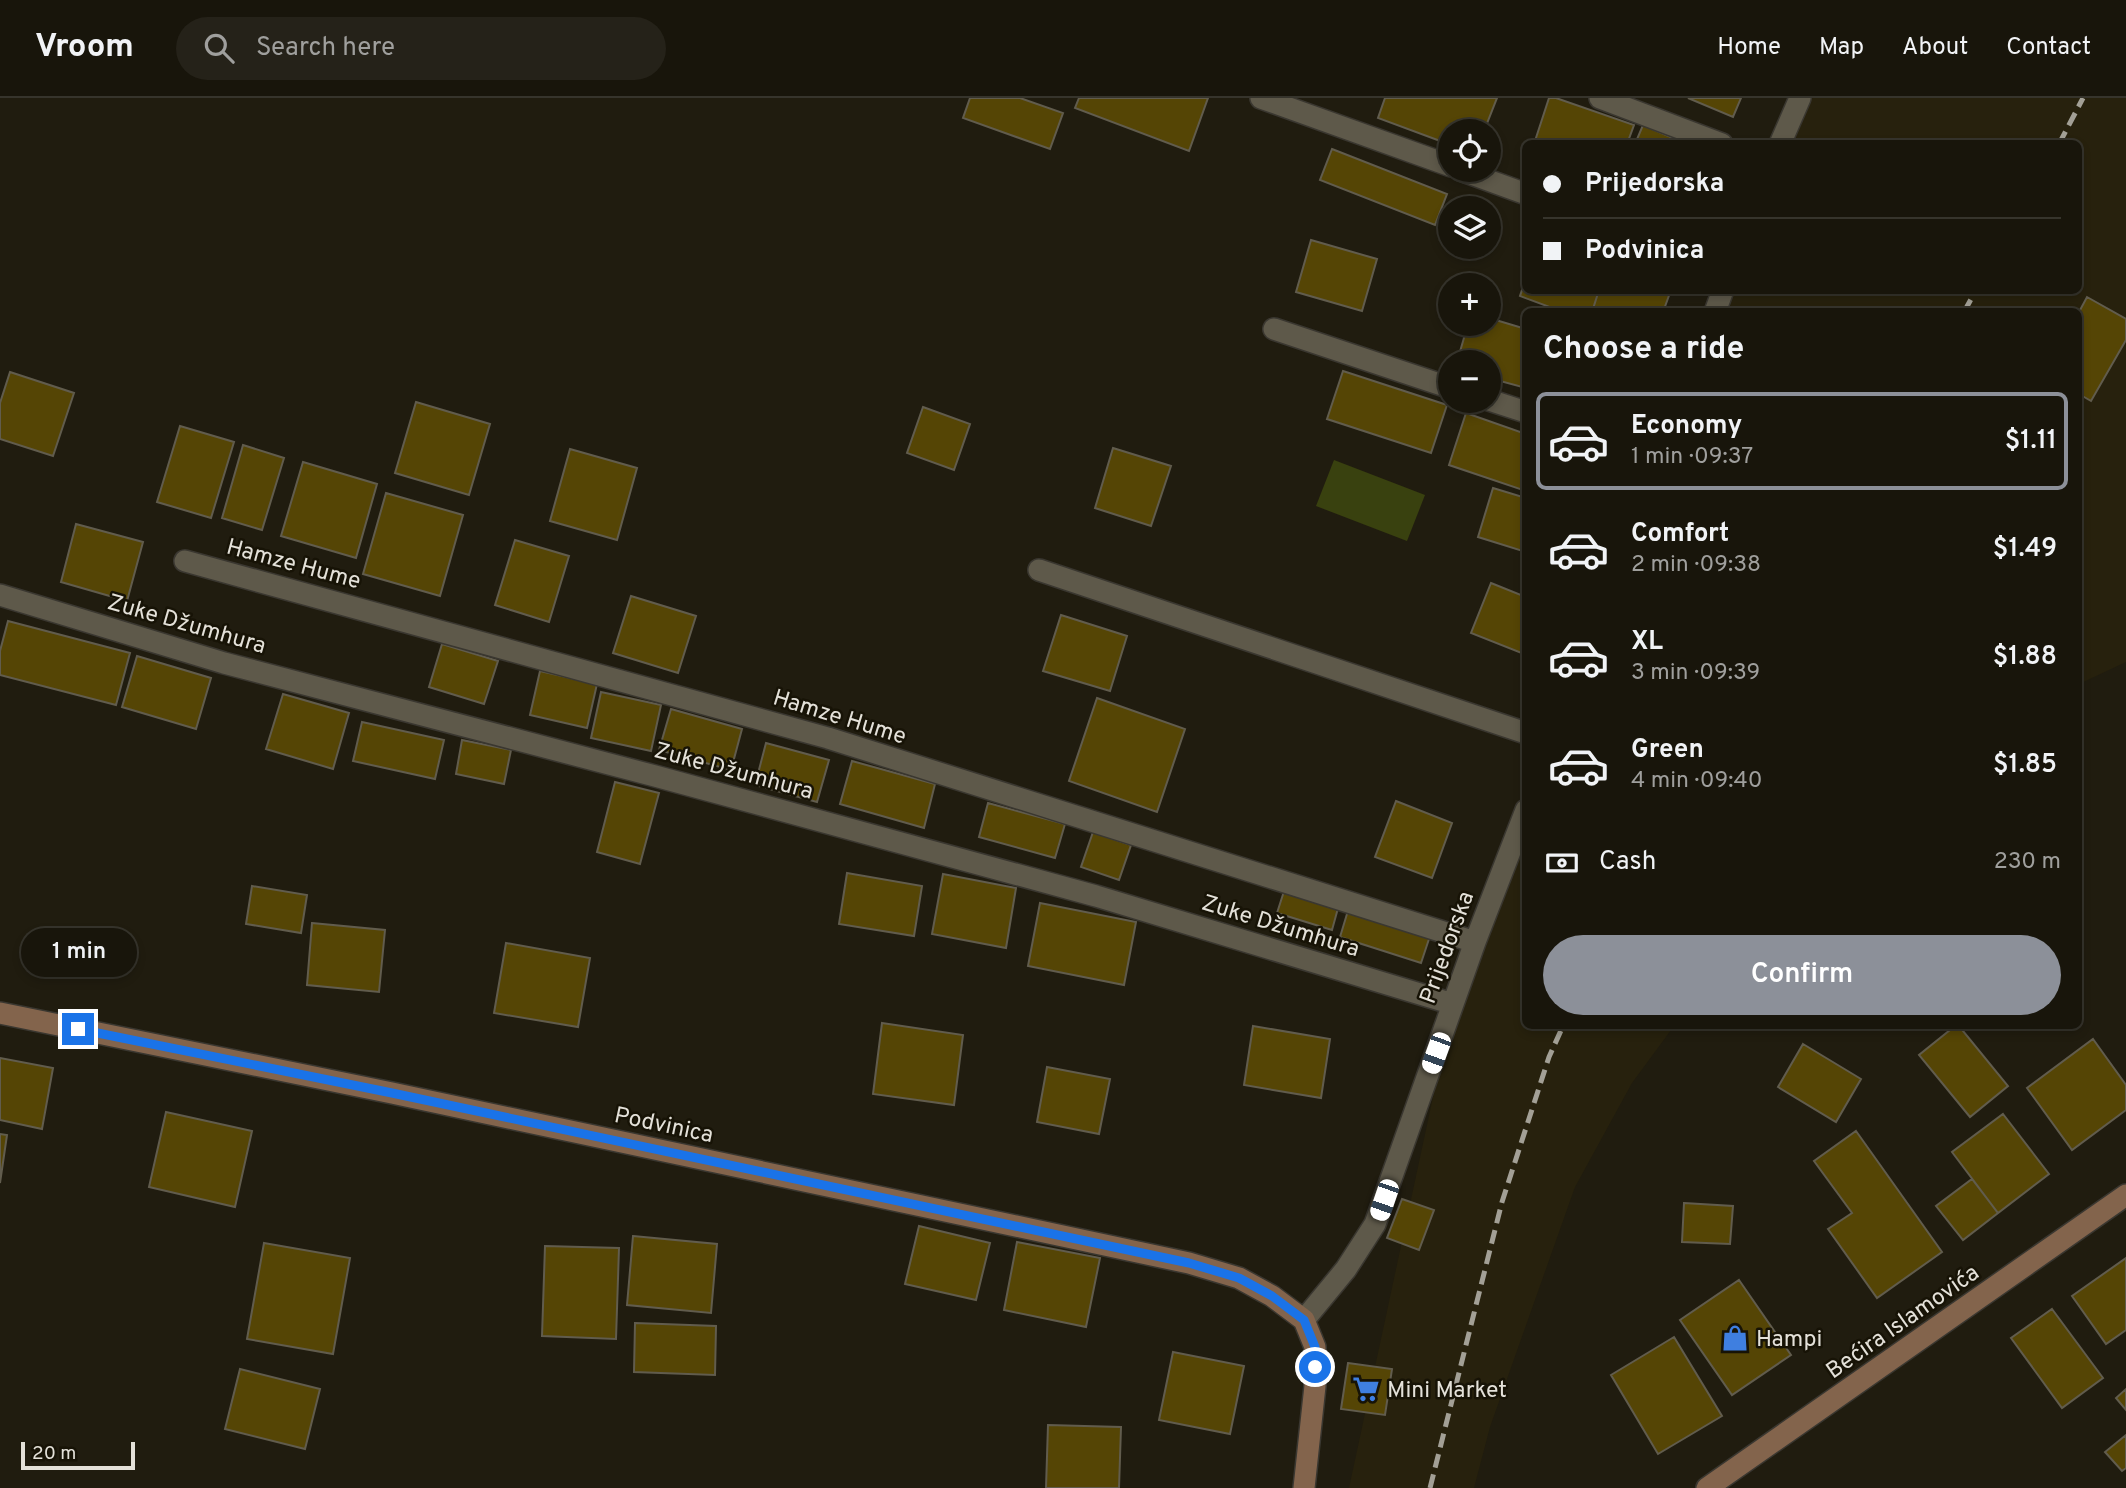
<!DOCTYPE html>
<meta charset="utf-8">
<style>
:root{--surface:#18150b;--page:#252219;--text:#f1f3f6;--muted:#9f9f9d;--line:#36342c;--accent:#8c9099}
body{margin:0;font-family:Overpass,sans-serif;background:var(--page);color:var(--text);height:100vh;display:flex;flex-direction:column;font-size:26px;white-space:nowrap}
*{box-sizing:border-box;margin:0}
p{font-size:23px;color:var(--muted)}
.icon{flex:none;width:38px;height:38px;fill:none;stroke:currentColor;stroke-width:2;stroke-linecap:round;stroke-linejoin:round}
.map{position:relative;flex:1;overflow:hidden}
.sheet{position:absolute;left:1522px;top:210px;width:560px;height:721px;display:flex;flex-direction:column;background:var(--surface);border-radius:10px;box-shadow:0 4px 10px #0003,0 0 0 2px var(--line)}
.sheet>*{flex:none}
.top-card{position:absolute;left:1522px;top:42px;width:560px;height:154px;border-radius:10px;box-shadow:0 4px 10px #0003,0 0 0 2px var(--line);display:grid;align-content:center;height:154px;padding:0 21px;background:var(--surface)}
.buttons{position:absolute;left:1438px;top:21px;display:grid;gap:14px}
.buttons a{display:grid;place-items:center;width:63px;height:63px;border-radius:50%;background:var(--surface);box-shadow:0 4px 10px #0003,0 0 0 2px var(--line);font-size:35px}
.scale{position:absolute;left:21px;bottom:18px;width:114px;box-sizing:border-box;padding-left:7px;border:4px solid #e4e1d9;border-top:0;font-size:19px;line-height:24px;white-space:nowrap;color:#e4e1d9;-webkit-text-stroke:5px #171306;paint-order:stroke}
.end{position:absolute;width:32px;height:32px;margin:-16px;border:9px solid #1a73e8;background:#fff;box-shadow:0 0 0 4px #fff}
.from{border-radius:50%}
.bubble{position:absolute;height:49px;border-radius:24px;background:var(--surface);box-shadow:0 4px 10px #0003,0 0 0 2px var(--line);font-size:23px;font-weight:600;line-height:49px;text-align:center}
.car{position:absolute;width:21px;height:42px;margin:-21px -10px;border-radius:9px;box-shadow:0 0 5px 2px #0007;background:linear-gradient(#fff 24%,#345 0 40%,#fff 0 76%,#345 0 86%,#fff 0)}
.top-card b{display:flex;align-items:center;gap:24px;height:66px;font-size:26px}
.top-card b+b{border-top:2px solid var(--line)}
.top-card i{width:18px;height:18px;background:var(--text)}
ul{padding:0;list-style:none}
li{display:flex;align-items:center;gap:21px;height:98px;margin:0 14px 10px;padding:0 7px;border:4px solid transparent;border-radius:10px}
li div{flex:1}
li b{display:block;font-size:26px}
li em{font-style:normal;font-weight:600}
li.selected{border-color:var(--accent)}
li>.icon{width:63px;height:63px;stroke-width:1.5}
h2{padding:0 21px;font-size:32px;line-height:84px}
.pay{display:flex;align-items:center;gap:18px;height:77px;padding:0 21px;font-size:26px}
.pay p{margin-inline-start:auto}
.cta{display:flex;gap:14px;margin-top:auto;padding:14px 21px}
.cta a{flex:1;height:80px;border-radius:42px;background:var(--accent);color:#fff;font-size:28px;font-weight:600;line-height:80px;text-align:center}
header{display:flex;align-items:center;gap:42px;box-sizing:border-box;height:98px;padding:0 35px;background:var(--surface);border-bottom:2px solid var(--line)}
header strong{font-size:33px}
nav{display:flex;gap:38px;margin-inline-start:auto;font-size:24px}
.search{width:490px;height:63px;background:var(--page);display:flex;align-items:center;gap:18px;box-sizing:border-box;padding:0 24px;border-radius:38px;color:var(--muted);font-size:26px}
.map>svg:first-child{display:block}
.built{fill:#27210d}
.green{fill:#39410f}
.building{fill:#554505;stroke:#615c4d;stroke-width:2}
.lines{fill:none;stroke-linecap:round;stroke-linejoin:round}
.street-casing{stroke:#3a3730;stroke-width:24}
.secondary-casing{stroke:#3a3730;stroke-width:24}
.street{stroke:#5e594a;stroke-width:21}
.secondary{stroke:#83644c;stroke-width:21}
.rail{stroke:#a3a096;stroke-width:5;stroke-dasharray:14 7;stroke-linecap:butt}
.route{stroke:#1a73e8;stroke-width:9}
.labels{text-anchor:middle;stroke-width:5;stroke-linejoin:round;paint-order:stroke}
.street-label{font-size:23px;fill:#e4e1d9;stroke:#171306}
.poi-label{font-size:23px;fill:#e4e1d9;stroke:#171306;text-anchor:start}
</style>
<header>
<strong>Vroom</strong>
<div class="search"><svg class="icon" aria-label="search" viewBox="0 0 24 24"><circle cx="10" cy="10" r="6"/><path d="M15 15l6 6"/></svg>Search here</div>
<nav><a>Home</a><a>Map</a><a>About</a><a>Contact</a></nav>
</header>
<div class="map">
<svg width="2126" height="1390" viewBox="0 0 2126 1390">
<rect width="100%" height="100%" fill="#201c0f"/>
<path class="built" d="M1803,0H2126V564L2079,586V214H1715L1723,193L2079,192V46L1781,45Z
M1526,712V928H1674L1632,985L1575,1089L1490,1329L1474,1390H1349L1453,906Z"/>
<path class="green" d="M1334,362L1425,397L1407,443L1316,408Z"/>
<path class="building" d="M970,0H1020L1063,15L1050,51L963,20Z
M1079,0H1208L1189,53L1075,10Z
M1385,0H1497L1484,33H1451V47L1378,20Z
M1549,0H1556L1634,27L1627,46H1534Z
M1688,0H1741L1733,19Z
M1643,27L1687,46H1635Z
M1332,51L1447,96L1435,127L1320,82Z
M1311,142L1377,161L1362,213L1296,194Z
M1526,180V192H1599L1592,214H1563L1520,198Z
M1599,192H1671L1663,214H1592Z
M2087,199L2126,221V242L2091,303L2079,296V214Z
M1489,220L1526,231V290L1489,280V264H1457L1468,226H1489Z
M1343,273L1447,307L1431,355L1327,321Z
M10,274L74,295L53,358L0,341V305Z
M416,304L490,326L469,397L395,375Z
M923,309L970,326L954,372L907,355Z
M1466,315L1526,336V393L1449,367Z
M180,328L234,344L211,420L157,404Z
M243,347L284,360L262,432L222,420Z
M1113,350L1171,368L1151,428L1095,410Z
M570,351L637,370L617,442L550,423Z
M303,364L377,386L356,460L281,438Z
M1493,390L1526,400V454L1478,439Z
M386,395L463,417L440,498L363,476Z
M76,426L143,444L127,503L61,484Z
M515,442L569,458L549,524L495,507Z
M1491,485L1526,499V551L1524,556L1471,535Z
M631,498L696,518L678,575L613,555Z
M1061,517L1127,538L1110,593L1043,573Z
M8,523L130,555L116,607L0,577V553Z
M442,546L498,563L484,606L429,589Z
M137,558L211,580L196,631L122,609Z
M540,573L597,586L587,630L530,617Z
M601,594L661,607L651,653L591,640Z
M283,596L349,615L333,671L266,651Z
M1097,600L1185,631L1157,714L1069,683Z
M671,611L742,631L731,672L659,652Z
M362,624L444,642L435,681L353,663Z
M462,642L511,652L504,686L456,676Z
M766,645L829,662L817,704L755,687Z
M852,663L935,686L924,730L840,706Z
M615,684L659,695L640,766L597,754Z
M1396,703L1452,725L1432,780L1375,759Z
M988,705L1065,726L1055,760L979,739Z
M1093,734L1131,747L1119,782L1081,769Z
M847,775L922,788L914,838L839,826Z
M943,776L1016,790L1006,850L932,836Z
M1286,787L1340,803L1332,832L1277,815Z
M252,788L307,797L301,835L246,826Z
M1040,805L1136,824L1124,887L1028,868Z
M1350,806L1432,832L1421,865L1340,839Z
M312,825L385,832L379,894L307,887Z
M506,845L590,860L578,929L494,915Z
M882,925L963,937L954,1007L873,996Z
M1253,928L1330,941L1321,1000L1244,987Z
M1955,928H1959L2008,988L1970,1019L1919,957Z
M2093,941L2126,987V1012L2072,1052L2027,990Z
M1803,946L1861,981L1836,1024L1778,989Z
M0,960L53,970L42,1031L0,1022Z
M1047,969L1110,981L1099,1036L1037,1024Z
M166,1014L252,1033L235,1109L149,1089Z
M2003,1016L2049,1076L1998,1115L1952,1054Z
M1856,1033L1942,1154L1877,1200L1828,1131L1852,1115L1814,1063Z
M0,1036L7,1037L0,1085Z
M1972,1081L1998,1115L1963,1142L1936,1108Z
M1402,1101L1434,1112L1419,1152L1387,1140Z
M1684,1105L1733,1108L1730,1146L1682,1144Z
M919,1128L990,1145L976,1202L905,1186Z
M633,1138L717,1146L711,1215L627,1207Z
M1017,1144L1100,1160L1086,1229L1004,1212Z
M264,1145L350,1160L333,1256L247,1241Z
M545,1148L619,1150L616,1241L542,1238Z
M2126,1160V1232L2106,1246L2072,1198Z
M1739,1182L1791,1257L1732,1297L1680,1222Z
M2052,1211L2103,1280L2062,1310L2011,1240Z
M635,1225L716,1228L715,1277L634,1274Z
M1674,1239L1722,1318L1658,1356L1611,1277Z
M1173,1254L1244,1268L1230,1336L1159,1322Z
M1348,1265L1392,1271L1385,1317L1341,1311Z
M240,1271L320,1291L305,1351L225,1331Z
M2126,1291V1312L2116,1300Z
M1048,1327L1121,1329L1119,1390H1046Z
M2126,1337V1370L2122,1373L2105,1354Z"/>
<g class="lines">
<g class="street-casing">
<path id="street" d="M1261,0L1451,68
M1600,0L1722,46
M1780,46L1800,0
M1460,72L1526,96
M1715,214L1723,192
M1274,231L1451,290
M1489,302L1526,314
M185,463L828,640L1475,844
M1039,472L1526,635
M0,497L224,565L655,678L1096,798L1453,906
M1304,1222L1346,1171L1375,1126L1475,844L1526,712"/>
</g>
<g class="secondary-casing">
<path id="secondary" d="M0,915L392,995L1189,1165L1239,1180L1272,1198L1304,1222L1315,1249V1288L1304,1390
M1707,1390L2126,1097"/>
</g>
<use href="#street" class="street"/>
<use href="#secondary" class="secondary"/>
<path class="rail" d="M2059,46L2083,0
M1964,214L1976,192
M1430,1390L1502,1104L1549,959L1563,928"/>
</g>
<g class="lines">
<path class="route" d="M78,931L392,995L1189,1165L1239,1180L1272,1198L1304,1222L1315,1249V1269"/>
</g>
<defs>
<g id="shop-bare" transform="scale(2.1)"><path d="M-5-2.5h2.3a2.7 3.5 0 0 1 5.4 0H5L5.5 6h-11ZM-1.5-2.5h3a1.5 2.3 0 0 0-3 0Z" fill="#3f7fe0" stroke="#171306" stroke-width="2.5" paint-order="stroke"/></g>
<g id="supermarket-bare" transform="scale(2.1)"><path d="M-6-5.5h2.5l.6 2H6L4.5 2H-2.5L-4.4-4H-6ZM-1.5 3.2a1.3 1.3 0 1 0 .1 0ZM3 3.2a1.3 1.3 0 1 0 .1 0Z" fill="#3f7fe0" stroke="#171306" stroke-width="2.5" paint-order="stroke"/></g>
</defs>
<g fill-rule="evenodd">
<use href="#shop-bare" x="1735" y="1240"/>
<use href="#supermarket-bare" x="1366" y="1291"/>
</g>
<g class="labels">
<g class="street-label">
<text transform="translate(294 465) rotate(15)" y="8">Hamze Hume</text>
<text transform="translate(187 525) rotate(16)" y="8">Zuke Džumhura</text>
<text transform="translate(840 618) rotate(17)" y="8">Hamze Hume</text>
<text transform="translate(734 672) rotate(15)" y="8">Zuke Džumhura</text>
<text transform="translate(1281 827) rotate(17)" y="8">Zuke Džumhura</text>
<text transform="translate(1446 849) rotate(-70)" y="8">Prijedorska</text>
<text transform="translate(664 1026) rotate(12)" y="8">Podvinica</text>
<text transform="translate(1902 1223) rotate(-35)" y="8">Bećira Islamovića</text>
</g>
<g class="poi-label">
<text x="1756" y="1248">Hampi</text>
<text x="1387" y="1299">Mini Market</text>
</g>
</g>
</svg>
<div class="buttons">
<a><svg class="icon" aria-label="locate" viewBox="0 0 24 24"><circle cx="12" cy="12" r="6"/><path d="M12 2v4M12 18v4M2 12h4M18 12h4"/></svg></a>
<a><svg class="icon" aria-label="layers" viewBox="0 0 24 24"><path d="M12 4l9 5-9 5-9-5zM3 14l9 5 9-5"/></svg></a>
<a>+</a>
<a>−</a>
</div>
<div class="scale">20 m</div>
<i class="end from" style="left:1315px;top:1269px"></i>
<i class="end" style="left:78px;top:931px"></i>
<div class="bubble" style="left:21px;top:830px;width:116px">1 min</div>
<i class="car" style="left:1436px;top:955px;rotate:200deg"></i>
<i class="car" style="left:1384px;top:1102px;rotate:199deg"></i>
<div class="top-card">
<b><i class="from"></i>Prijedorska</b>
<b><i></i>Podvinica</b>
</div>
<section class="sheet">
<h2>Choose a ride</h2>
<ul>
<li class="selected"><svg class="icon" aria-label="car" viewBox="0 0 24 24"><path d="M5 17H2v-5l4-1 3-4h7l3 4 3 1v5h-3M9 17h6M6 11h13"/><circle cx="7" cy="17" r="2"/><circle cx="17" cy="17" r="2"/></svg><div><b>Economy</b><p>1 min · 09:37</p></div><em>$1.11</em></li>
<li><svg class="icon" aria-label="car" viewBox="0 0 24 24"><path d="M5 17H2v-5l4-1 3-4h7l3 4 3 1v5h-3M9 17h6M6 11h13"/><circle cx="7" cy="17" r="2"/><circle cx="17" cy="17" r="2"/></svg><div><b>Comfort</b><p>2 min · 09:38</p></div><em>$1.49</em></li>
<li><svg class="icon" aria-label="car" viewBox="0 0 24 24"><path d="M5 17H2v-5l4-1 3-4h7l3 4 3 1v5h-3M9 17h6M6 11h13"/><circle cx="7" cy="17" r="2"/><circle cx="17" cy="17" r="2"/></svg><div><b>XL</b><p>3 min · 09:39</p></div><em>$1.88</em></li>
<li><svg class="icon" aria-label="car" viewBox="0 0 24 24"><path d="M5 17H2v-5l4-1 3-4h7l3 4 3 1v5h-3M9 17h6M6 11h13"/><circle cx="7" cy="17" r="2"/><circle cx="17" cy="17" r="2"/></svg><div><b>Green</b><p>4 min · 09:40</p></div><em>$1.85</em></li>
</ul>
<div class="pay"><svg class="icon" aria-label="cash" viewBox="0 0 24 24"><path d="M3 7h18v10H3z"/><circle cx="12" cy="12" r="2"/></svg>Cash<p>230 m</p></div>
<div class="cta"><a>Confirm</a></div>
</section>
</div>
